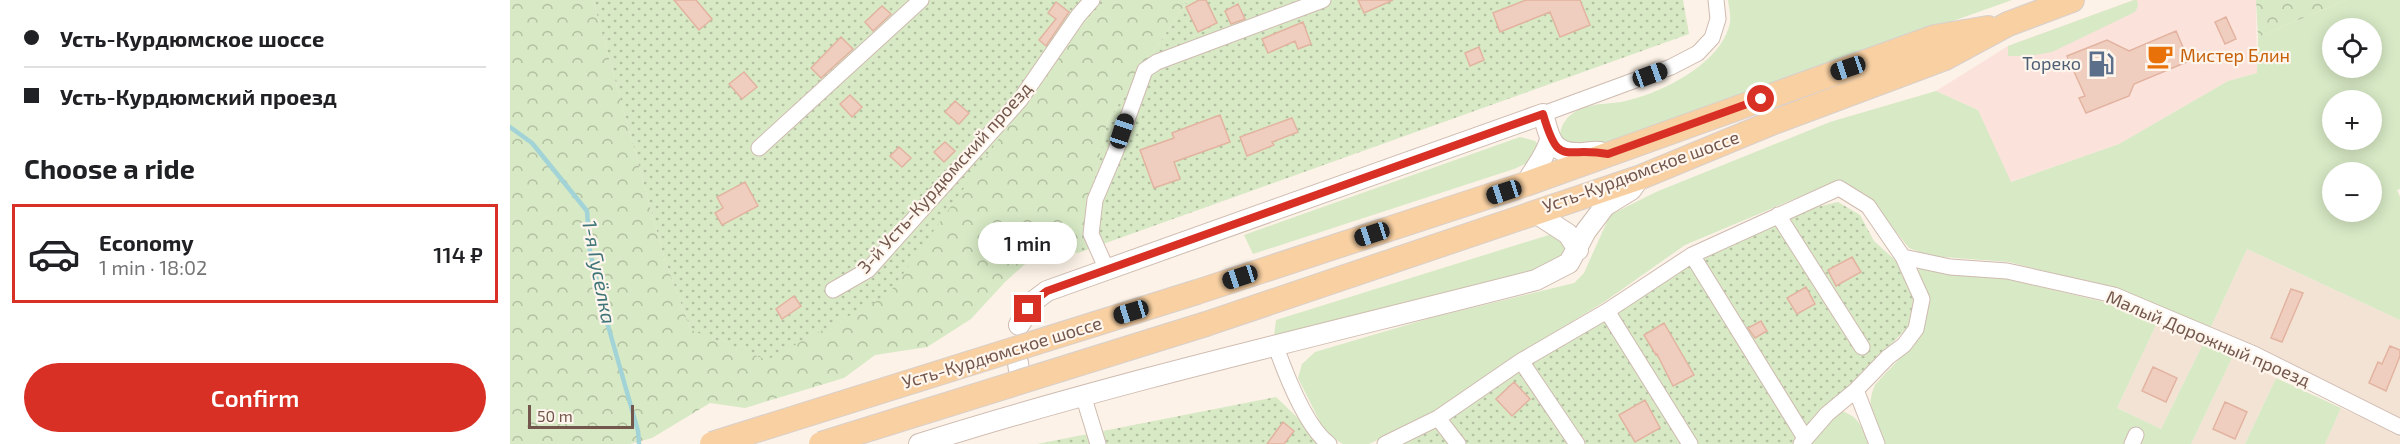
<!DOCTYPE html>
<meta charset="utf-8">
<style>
:root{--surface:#fff;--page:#f2f2f2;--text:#202124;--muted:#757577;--line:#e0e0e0;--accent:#d93025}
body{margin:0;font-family:"Exo 2",sans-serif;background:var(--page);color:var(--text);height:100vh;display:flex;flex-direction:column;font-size:22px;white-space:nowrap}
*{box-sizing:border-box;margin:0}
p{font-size:20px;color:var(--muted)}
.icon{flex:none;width:33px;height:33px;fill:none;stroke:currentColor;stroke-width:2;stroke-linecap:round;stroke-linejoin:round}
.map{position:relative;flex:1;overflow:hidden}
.panel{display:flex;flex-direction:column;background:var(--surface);width:510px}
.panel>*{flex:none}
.hud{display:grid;align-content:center;height:132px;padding:0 24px;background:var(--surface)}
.fabs{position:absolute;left:1812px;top:18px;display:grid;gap:12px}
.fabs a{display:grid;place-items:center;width:60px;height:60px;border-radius:50%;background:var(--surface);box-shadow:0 3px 15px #0003;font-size:30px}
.scale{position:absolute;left:18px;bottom:15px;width:106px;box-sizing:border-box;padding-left:6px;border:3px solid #74574c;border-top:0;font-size:16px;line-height:21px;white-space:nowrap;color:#74574c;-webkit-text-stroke:4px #fef6ed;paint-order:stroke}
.end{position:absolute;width:27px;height:27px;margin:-14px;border:8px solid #d93025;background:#fff;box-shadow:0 0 0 3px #fff}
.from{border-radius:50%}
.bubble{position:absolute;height:42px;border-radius:21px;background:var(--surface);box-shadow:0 3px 15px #0003;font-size:20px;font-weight:600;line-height:42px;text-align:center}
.car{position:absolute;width:18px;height:36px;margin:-18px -9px;border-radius:8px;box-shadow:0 0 4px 2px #0007;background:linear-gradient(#222 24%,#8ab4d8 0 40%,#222 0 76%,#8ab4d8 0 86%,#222 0)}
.hud b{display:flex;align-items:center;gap:21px;height:57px;font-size:22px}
.hud b+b{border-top:2px solid var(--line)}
.hud i{width:15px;height:15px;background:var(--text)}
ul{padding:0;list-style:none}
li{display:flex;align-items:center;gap:18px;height:99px;margin:0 12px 9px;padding:0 12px;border:3px solid transparent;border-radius:0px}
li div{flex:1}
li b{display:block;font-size:22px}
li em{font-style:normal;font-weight:600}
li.active{border-color:var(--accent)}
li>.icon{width:54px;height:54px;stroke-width:1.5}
h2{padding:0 24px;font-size:27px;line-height:72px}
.action{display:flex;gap:12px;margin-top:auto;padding:12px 24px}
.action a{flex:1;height:69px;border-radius:36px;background:var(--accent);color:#fff;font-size:24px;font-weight:600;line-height:69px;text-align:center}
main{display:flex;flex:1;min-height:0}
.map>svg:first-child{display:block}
.residential{fill:#f3e3d5}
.commercial{fill:#fbe2db}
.grass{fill:#d7e9c5;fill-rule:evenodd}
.forest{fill:url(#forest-crowns)}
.park{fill:url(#park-dots)}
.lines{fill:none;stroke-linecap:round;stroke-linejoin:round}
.stream{stroke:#a2d3d6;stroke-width:4.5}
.building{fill:#f0cebf;stroke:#e2b3a0;stroke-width:1.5}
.minor-casing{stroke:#cfbbb0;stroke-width:17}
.tertiary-casing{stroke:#cfbbb0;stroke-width:22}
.primary-casing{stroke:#d8d0cd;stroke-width:26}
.minor{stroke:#fff;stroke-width:15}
.tertiary{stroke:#fff;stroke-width:20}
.primary{stroke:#f8d0a2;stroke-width:24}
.primary-bridge-casing{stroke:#d8d0cd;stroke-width:26;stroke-linecap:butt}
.primary-bridge{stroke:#f8d0a2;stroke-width:24}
.route{stroke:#d93025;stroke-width:8}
.labels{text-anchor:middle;stroke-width:4.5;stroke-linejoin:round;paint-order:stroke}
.food-label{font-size:18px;fill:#c56008;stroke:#fef6ed;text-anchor:start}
.service-label{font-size:18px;fill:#4e5e75;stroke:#fef6ed;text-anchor:end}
.street-label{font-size:18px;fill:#74574c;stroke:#fef6ed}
.water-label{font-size:20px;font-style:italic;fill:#407579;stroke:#fef6ed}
</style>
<main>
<section class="panel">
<div class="hud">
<b><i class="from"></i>Усть-Курдюмское шоссе</b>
<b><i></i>Усть-Курдюмский проезд</b>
</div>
<h2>Choose a ride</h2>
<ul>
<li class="active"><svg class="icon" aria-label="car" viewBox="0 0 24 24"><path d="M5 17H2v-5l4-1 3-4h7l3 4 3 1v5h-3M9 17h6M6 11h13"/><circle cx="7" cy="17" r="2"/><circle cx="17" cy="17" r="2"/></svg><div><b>Economy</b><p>1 min · 18:02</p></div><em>114 ₽</em></li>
</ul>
<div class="action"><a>Confirm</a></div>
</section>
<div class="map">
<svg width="1890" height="444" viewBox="0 0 1890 444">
<defs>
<pattern id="forest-crowns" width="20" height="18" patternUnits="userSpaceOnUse" patternTransform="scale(1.5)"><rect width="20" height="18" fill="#d7e9c5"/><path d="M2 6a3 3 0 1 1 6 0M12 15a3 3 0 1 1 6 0" fill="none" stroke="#b3c0a2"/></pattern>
<pattern id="park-dots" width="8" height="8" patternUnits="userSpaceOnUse" patternTransform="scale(1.5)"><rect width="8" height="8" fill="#d7e9c5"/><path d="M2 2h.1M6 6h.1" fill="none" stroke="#b3c0a2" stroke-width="1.8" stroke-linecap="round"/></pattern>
</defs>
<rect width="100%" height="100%" fill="#fcf2e7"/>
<path class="residential" d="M1737,249L1890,320V420L1700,329Z
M1646,325L1693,344L1651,429L1607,408Z
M1723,356L1766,378L1735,444H1681Z
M1831,408L1890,434V444H1815Z"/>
<path class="commercial" d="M1624,0H1746L1747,73L1718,81L1609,144L1500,182L1468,110L1426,91L1498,46Z"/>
<path class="grass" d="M1218,0H1502L1099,144L1064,149L1050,137C1050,124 1058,115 1070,109C1084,103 1102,104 1116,101C1153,92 1211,64 1220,23C1221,16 1219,7 1218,0Z
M1624,0H1627L1628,6L1625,12L1542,52L1519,56H1498V46Z
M1836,0H1890V189L1887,190L1890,197V320L1737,249L1700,329L1609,291L1499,262L1420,256L1399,248L1361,201L1327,181L1175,245L1094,302L1006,356L925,413L859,444H833L816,434L788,378L792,364L805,352L924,317L1064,283L1074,273L1100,215L1146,192L1320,122L1426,91L1468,110L1501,182L1609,144L1718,81L1747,73L1748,37ZM1822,28H1862V68H1822ZM1822,100H1862V140H1822ZM1822,172H1862V212H1822Z
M1010,137L1025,141L1030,147L1028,158L1004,169L743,254L734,235Z
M1042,234L1051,236L1058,248L1055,255L1026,273L764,337L766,320Z
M1414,266L1440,273L1496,279L1599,303L1646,325L1607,408L1651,429L1693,344L1723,356L1681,444H1371C1364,422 1355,407 1365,385C1385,361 1421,334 1418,300C1418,290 1409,281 1408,270Z
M1766,378L1831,408L1815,444H1735Z
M1331,411C1349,416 1352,427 1358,444H1298L1320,418Z"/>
<path class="forest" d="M0,0H83L155,260L181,330L560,39L595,0H678L598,120L568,253L534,247L495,282L461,319L417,347L365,355L334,378L235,408L200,403L142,438L120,444H0Z
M1746,0H1836L1748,37Z"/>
<path class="park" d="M83,0H595L560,39L378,295L257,360L181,330L155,260Z
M678,0H1173L1179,34L568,253L598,120Z
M1328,202L1350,215L1364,241L1386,261L1405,297L1400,325L1284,444H884L1193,258L1294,210Z
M766,397L815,444H527Z"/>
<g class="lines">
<path class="stream" d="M0,127L22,143L77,211L80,251L93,308L128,431L129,444"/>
</g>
<path class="building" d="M164,0H186L202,19L189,30Z
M689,0H696L707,23L688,32L676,7Z
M848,0H883L854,13Z
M1016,0H1070L1080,25L1050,37L1040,12L990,32L983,13Z
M546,2L559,12L536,46L529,40L546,19L538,13Z
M728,4L735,19L721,24L715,11Z
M372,6L381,14L363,31L355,22Z
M1716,17L1726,39L1715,44L1705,22Z
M793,22L801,44L788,49L785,41L758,53L752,39Z
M1666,31L1679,61L1624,84L1619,96L1576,113L1569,98L1575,96L1557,56L1597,40L1619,51Z
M331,37L343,49L311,78L301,68Z
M969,47L974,60L960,66L955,53Z
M234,72L247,87L232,99L219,84Z
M340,95L352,107L342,117L330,104Z
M445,101L459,113L449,124L435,112Z
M710,115L720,142L664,162L670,179L644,188L630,150L664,138L662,133Z
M782,118L788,132L762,142L764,145L737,156L730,137Z
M435,142L445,151L434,162L424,152Z
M389,147L401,158L392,167L380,156Z
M235,182L248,206L212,225L205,213L213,208L207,197Z
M1342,257L1351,272L1326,286L1318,270Z
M1296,287L1305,304L1287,314L1277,298Z
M1781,289L1793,293L1772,342L1761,338Z
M284,296L291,306L272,319L266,309Z
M1251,321L1257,331L1245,338L1238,328Z
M1154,323L1184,375L1163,386L1147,354L1146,355L1134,335Z
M1880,346L1890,350V356L1876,391L1859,383L1868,362L1872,364Z
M1643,367L1667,378L1656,402L1632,391Z
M1004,382L1020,399L1002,416L986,399Z
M1135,400L1150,428L1125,442L1109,415Z
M1715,402L1737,412L1725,439L1703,429Z
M773,422L784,431L774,444H757Z"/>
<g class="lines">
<g class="minor-casing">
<path id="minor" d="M1033,114L1161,67L1188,53L1202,38L1208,19L1206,0
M249,148L411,0
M1268,215L1352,347
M1182,255L1295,438
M1393,257L1440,267L1497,271L1604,295L1744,354L1890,427
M597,270L581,234L585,200L605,153L635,70L647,62L813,0
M323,290L358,270L510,100L568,16L582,0
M1097,311L1180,444
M766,347C776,375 796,427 819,444
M1011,361L1067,444
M1346,390L1367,444
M573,395L588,444
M928,418L948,444
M875,444L928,418L1011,361L1097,311L1182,255L1329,188L1358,206L1393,257L1412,299L1406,329L1394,345L1378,357L1346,390L1317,414L1291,444
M1622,444L1626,435"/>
</g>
<g class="tertiary-casing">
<path id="tertiary" d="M1016,184C1024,168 1035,158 1040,140
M1024,212L1058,234L1068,250
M509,325L525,300L537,291L1033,114C1039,134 1040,153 1066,153C1074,154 1081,151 1090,152
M508,363L509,370
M409,444C612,380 820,333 1026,280L1059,263L1076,231L1095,206L1121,190L1128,180"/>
</g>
<g class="primary-casing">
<path id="primary" d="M687,292L1016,184L1425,37L1478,28
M696,324L1131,177L1264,122L1435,58L1498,24L1562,0"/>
</g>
<use href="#minor" class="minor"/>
<use href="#tertiary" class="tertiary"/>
<use href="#primary" class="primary"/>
<g class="primary-bridge-casing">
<path id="primary-bridge" d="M202,444L687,292
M311,444L696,324"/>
</g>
<use href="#primary-bridge" class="primary-bridge"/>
</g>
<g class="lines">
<path class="route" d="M518,309L525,300L537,291L1033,114C1049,169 1053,146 1098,154L1251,99"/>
</g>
<defs>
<g id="cafe-bare" transform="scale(2.07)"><path d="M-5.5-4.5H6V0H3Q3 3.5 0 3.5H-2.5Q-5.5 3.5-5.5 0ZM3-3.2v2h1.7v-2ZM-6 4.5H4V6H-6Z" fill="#e8710a" stroke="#fef6ed" stroke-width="2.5" paint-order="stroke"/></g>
<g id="fuel-bare" transform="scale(2.07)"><path d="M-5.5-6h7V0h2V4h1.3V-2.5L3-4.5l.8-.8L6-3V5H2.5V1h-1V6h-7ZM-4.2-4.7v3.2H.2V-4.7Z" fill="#5c6f8a" stroke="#fef6ed" stroke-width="2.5" paint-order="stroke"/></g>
</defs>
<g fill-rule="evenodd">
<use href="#cafe-bare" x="1650" y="56"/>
<use href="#fuel-bare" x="1591" y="64"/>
</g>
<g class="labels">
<g class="food-label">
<text x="1670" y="62">Мистер Блин</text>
</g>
<g class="service-label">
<text x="1571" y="70">Тореко</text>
</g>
<g class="street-label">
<text transform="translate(1131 172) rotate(-20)" y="6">Усть-Курдюмское шоссе</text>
<text transform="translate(435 178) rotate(-48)" y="6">3-й Усть-Курдюмский проезд</text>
<text transform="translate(1698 339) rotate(23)" y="6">Малый Дорожный проезд</text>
<text transform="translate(492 353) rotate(-17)" y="6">Усть-Курдюмское шоссе</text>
</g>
<g class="water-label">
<text transform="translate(89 272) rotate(79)" y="7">1-я Гусёлка</text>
</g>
</g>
</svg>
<div class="fabs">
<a><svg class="icon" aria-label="locate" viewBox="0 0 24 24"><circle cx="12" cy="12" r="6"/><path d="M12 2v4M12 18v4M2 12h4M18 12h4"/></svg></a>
<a>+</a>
<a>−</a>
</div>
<div class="scale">50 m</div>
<i class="end from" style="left:1251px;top:99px"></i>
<i class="end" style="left:518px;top:309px"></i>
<div class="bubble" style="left:468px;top:222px;width:99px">1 min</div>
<i class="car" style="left:1338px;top:68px;rotate:251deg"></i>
<i class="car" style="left:1140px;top:75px;rotate:70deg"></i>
<i class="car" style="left:612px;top:131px;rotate:18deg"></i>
<i class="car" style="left:994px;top:192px;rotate:252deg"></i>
<i class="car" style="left:862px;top:234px;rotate:252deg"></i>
<i class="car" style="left:730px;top:277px;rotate:252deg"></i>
<i class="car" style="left:621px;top:312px;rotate:253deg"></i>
</div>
</main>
